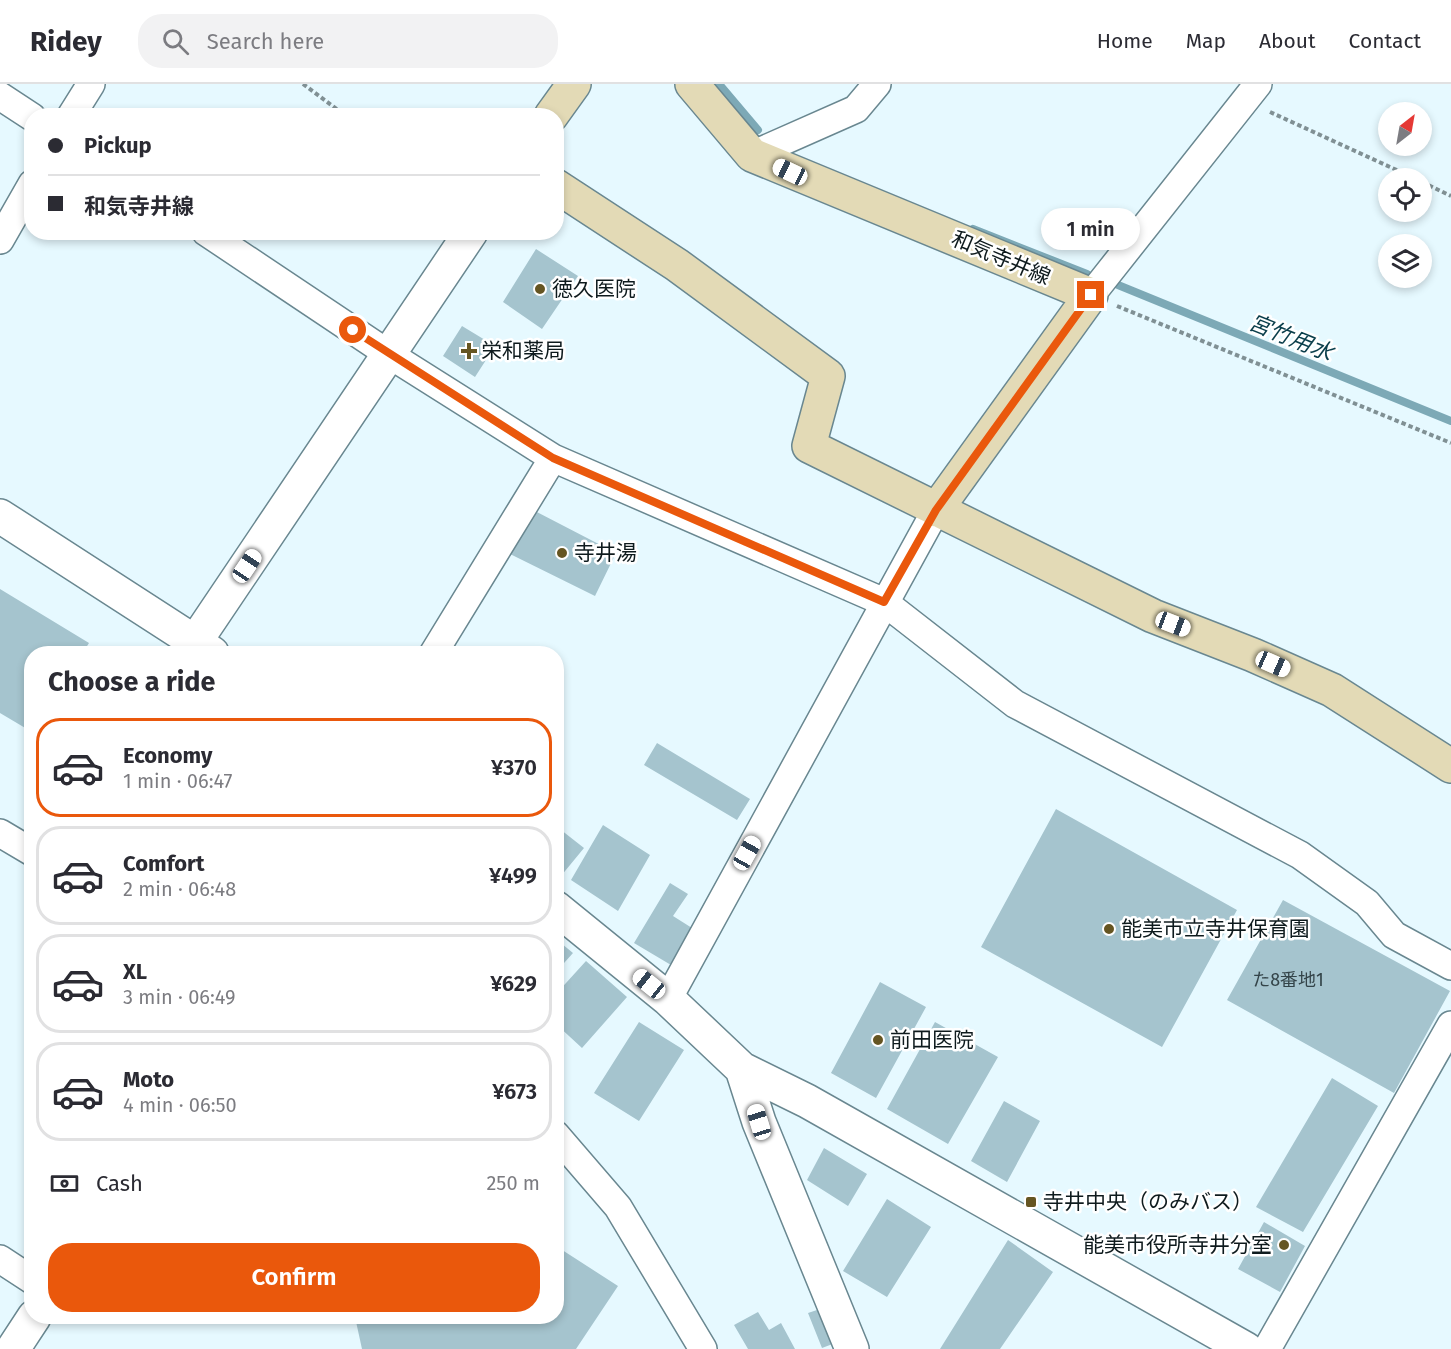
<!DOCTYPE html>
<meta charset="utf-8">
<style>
:root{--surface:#fff;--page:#f2f2f3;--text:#2b2b33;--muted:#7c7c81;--line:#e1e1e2;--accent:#ea580c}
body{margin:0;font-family:"Fira Sans","Noto Sans JP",sans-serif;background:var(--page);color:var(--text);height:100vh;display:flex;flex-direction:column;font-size:22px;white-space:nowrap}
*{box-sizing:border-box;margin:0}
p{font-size:20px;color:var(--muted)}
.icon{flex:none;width:33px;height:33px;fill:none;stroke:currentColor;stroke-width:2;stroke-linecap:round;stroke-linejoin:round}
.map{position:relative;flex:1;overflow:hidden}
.drawer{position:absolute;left:24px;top:562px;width:540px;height:678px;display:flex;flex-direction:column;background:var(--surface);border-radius:24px;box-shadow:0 3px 9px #0003}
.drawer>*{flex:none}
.top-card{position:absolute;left:24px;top:24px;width:540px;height:132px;border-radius:24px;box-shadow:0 3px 9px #0003;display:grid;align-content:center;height:132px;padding:0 24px;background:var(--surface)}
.needle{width:39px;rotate:31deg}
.buttons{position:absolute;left:1378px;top:18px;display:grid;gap:12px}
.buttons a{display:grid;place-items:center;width:54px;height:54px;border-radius:50%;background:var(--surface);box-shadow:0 3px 9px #0003;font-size:30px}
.end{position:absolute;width:27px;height:27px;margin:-14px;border:8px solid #ea580c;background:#fff;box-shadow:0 0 0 3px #fff}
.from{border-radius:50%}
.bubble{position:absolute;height:42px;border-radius:21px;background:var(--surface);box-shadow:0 3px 9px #0003;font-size:20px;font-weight:600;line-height:42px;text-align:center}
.car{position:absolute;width:18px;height:36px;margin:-18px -9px;border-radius:8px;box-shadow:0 0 4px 2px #0007;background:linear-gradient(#fff 24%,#345 0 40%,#fff 0 76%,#345 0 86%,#fff 0)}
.top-card b{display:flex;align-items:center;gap:21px;height:57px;font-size:22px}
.top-card b+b{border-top:2px solid var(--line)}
.top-card i{width:15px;height:15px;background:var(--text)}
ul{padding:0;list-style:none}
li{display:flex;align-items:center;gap:18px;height:99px;margin:0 12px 9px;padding:0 12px;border:3px solid var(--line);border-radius:24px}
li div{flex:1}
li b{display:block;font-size:22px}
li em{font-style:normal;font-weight:600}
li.selected{border-color:var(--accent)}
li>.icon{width:54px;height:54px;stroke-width:1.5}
h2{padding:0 24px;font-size:27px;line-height:72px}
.pay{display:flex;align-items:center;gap:15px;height:66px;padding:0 24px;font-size:22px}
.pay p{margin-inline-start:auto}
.primary-button{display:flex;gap:12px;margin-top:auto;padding:12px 24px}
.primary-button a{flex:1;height:69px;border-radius:24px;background:var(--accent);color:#fff;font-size:24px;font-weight:600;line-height:69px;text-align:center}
header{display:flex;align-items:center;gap:36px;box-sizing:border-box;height:84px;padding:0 30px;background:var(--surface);border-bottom:2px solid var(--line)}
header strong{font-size:28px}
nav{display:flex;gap:33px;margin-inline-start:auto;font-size:21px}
.search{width:420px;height:54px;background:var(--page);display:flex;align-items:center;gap:15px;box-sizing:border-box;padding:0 21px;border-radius:24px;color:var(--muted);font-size:22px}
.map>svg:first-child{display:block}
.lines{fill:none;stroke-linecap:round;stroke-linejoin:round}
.stream{stroke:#7da9b6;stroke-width:8}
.building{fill:#a5c4ce}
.minor-casing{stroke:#698790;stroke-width:30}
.tertiary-casing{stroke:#698790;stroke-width:36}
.secondary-casing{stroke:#698790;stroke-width:36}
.path{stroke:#809094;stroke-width:4;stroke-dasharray:4.5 3;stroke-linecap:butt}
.minor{stroke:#fff;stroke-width:27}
.tertiary{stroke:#fff;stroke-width:33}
.secondary{stroke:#e3dab6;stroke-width:33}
.route{stroke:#ea580c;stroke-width:8}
.poi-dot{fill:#655522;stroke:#fff;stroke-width:2}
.labels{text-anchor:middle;stroke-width:5;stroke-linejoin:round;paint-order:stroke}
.number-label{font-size:18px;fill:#344449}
.street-label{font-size:21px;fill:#0e1a1d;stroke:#fff}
.poi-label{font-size:21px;fill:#0e1a1d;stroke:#fff;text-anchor:start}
.water-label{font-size:22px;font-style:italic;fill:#0a3e4b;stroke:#fff}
</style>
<header>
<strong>Ridey</strong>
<div class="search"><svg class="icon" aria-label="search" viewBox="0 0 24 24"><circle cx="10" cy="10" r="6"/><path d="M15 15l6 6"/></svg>Search here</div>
<nav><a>Home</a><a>Map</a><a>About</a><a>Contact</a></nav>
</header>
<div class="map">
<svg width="1451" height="1265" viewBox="0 0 1451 1265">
<rect width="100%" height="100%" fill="#e6f9ff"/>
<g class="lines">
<path class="stream" d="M719,0L758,46
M973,145L1087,190
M1118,201L1451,337"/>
</g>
<path class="building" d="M536,165L578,192L542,245L503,218Z
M462,242L495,262L475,293L443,272Z
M533,426L616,469L595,512L508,469Z
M0,505L89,559L82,570H32V648L0,629Z
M657,659L750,715L737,736L644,681Z
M1056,725L1237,826L1162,963L981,863Z
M603,741L650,771L618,827L571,796Z
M556,742L584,764L556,798Z
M670,799L688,810L673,832L692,844L671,881L634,859Z
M1283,816L1450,907L1394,1009L1227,916Z
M556,855L573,869L556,888Z
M586,877L627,913L582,964L556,940V910Z
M880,898L926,923L876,1014L831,989Z
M639,938L684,966L639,1037L594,1009Z
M935,938L998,973L948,1060L887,1025Z
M1332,994L1378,1022L1303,1148L1256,1123Z
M1004,1017L1040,1037L1007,1098L971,1077Z
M824,1064L867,1090L848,1122L807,1096Z
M887,1115L931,1143L887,1213L843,1187Z
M1264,1138L1305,1162L1280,1208L1238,1185Z
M1008,1156L1053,1188L1000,1265H940Z
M556,1162L618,1202L576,1265H362L355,1233H556Z
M838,1219L851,1253L822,1264L808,1229Z
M758,1228L769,1246L781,1239L795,1265H748L734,1241Z"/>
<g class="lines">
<g class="minor-casing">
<path id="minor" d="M0,12L32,33
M71,32L91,0
M752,71L856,25L877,0
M206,148L390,271L553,374L884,518L1015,620L1300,771L1367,819L1394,851L1451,882
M0,156L32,100
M1091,211L1258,0
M433,570L553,374
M0,749L32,768
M668,915L936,426
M556,1051L618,1123L703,1265
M0,1175L32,1196
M1267,1265L1451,941"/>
</g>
<g class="tertiary-casing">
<path id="tertiary" d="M0,432L212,569
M195,558L471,148
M556,824L668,915L742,985L807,1017L1246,1265
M742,985L759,1038L852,1265
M13,1265L34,1233"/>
</g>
<g class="secondary-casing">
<path id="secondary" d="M692,0L752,71L1091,211L936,426
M551,32L574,0
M556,102L677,181L828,292L809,362L1153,532L1253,571L1332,606L1451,682"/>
</g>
<path class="path" d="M303,0L346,32
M1270,28L1414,94
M1422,98L1451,112
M1117,222L1451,359"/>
<use href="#minor" class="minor"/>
<use href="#tertiary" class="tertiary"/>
<use href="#secondary" class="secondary"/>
</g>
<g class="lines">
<path class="route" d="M353,246L553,374L884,518L936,426L1091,211"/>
</g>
<g class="poi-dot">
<circle cx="540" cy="205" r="6"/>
<path d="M466 258h6v6h6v6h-6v6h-6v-6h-6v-6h6z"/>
<circle cx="562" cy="469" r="6"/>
<circle cx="1109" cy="845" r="6"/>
<circle cx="878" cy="956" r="6"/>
<rect x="1025" y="1112" width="12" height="12" rx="3"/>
<circle cx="1284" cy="1161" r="6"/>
</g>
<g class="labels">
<g class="number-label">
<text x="1288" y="902">た8番地1</text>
</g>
<g class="street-label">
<text transform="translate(1001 174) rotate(23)" y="7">和気寺井線</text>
</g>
<g class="poi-label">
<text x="552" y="212">徳久医院</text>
<text x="481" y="274">栄和薬局</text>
<text x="574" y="476">寺井湯</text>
<text x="1121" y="852">能美市立寺井保育園</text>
<text x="890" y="963">前田医院</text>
<text x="1043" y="1125">寺井中央（のみバス）</text>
<text x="1272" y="1168" text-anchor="end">能美市役所寺井分室</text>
</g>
<g class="water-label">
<text transform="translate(1291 253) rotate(22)" y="8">宮竹用水</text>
</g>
</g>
</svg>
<div class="buttons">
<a><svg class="needle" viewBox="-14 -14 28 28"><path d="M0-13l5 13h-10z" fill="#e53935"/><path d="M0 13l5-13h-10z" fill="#7c7c81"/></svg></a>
<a><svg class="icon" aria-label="locate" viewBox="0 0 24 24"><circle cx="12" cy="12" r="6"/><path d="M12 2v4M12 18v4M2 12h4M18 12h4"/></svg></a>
<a><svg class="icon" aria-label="layers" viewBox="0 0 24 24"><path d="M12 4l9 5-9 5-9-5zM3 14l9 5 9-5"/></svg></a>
</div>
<i class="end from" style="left:353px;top:246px"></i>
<i class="end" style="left:1091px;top:211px"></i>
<div class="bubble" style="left:1041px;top:124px;width:99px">1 min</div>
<i class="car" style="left:790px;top:88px;rotate:295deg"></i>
<i class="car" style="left:247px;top:482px;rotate:34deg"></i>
<i class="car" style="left:1173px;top:540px;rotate:111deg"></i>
<i class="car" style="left:1273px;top:580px;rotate:114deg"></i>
<i class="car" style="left:747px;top:769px;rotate:29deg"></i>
<i class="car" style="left:649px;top:900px;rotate:309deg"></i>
<i class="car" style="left:759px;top:1038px;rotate:343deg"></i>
<div class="top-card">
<b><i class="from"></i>Pickup</b>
<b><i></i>和気寺井線</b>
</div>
<section class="drawer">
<h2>Choose a ride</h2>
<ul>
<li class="selected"><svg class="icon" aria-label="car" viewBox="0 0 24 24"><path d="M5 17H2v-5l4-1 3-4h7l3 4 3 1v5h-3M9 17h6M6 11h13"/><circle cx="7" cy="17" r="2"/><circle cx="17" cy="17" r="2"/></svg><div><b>Economy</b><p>1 min · 06:47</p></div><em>¥370</em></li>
<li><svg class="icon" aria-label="car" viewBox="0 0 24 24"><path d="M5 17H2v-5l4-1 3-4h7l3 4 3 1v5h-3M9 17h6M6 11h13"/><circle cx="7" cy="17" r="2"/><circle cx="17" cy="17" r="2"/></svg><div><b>Comfort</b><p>2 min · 06:48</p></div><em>¥499</em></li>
<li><svg class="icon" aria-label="car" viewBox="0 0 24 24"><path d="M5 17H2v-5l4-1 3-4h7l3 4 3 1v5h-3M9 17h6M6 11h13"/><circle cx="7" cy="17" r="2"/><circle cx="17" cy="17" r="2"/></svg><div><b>XL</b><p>3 min · 06:49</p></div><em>¥629</em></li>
<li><svg class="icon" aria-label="car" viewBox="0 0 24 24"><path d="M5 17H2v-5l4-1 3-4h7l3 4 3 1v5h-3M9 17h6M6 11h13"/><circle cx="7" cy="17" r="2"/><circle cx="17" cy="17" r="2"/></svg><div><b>Moto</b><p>4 min · 06:50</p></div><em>¥673</em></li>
</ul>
<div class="pay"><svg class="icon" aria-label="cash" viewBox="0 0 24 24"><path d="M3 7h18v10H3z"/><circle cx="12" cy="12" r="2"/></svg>Cash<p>250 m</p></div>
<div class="primary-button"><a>Confirm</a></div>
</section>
</div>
